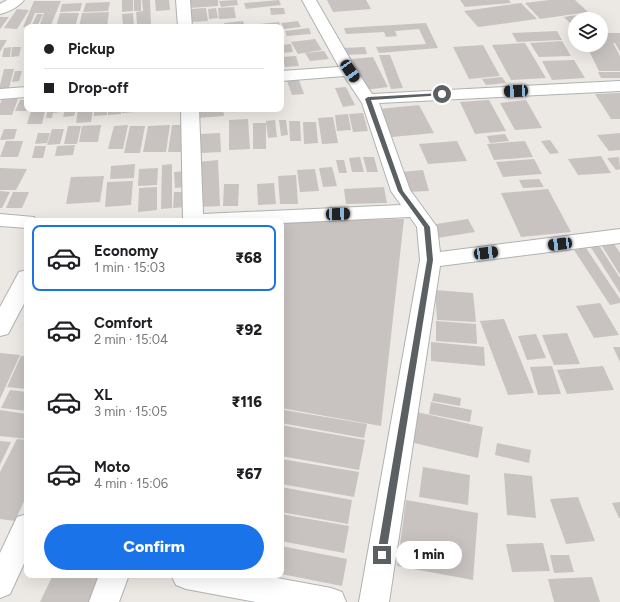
<!DOCTYPE html>
<meta charset="utf-8">
<style>
:root{--surface:#fff;--page:#f2f2f2;--text:#202124;--muted:#757577;--line:#e0e0e0;--accent:#1a73e8}
body{margin:0;font-family:Figtree,sans-serif;background:var(--page);color:var(--text);height:100vh;display:flex;flex-direction:column;font-size:15px;white-space:nowrap}
*{box-sizing:border-box;margin:0}
p{font-size:13px;color:var(--muted)}
.icon{flex:none;width:22px;height:22px;fill:none;stroke:currentColor;stroke-width:2;stroke-linecap:round;stroke-linejoin:round}
.map{position:relative;flex:1;overflow:hidden}
.panel{position:absolute;left:24px;top:218px;width:260px;height:360px;display:flex;flex-direction:column;background:var(--surface);border-radius:8px;box-shadow:0 4px 16px #0002}
.panel>*{flex:none}
.banner{position:absolute;left:24px;top:24px;width:260px;height:88px;border-radius:8px;box-shadow:0 4px 16px #0002;display:grid;align-content:center;height:88px;padding:0 20px;background:var(--surface)}
.tools{position:absolute;left:568px;top:12px;display:grid;gap:8px}
.tools a{display:grid;place-items:center;width:40px;height:40px;border-radius:50%;background:var(--surface);box-shadow:0 4px 16px #0002;font-size:20px}
.end{position:absolute;width:18px;height:18px;margin:-9px;border:5px solid #5b6062;background:#fff;box-shadow:0 0 0 2px #fff}
.from{border-radius:50%}
.bubble{position:absolute;height:28px;border-radius:14px;background:var(--surface);box-shadow:0 4px 16px #0002;font-size:13px;font-weight:800;line-height:28px;text-align:center}
.car{position:absolute;width:12px;height:24px;margin:-12px -6px;border-radius:5px;box-shadow:0 0 3px 1px #0007;background:linear-gradient(#222 24%,#8ab4d8 0 40%,#222 0 76%,#8ab4d8 0 86%,#222 0)}
.banner b{display:flex;align-items:center;gap:14px;height:38px;font-size:15px}
.banner b+b{border-top:1px solid var(--line)}
.banner i{width:10px;height:10px;background:var(--text)}
ul{padding:7px 0 0;list-style:none}
li{display:flex;align-items:center;gap:12px;height:66px;margin:0 8px 6px;padding:0 12px;border:2px solid transparent;border-radius:8px}
li div{flex:1}
li b{display:block;font-size:15px}
li em{font-style:normal;font-weight:800}
li.active{border-color:var(--accent)}
li>.icon{width:36px;height:36px;stroke-width:1.5}
.action{display:flex;gap:8px;margin-top:auto;padding:8px 20px}
.action a{flex:1;height:46px;border-radius:24px;background:var(--accent);color:#fff;font-size:16px;font-weight:800;line-height:46px;text-align:center}
.map>svg:first-child{display:block}
.building{fill:#c8c3c0}
.lines{fill:none;stroke-linecap:round;stroke-linejoin:round}
.minor-casing{stroke:#afb2b4;stroke-width:2}
.minor{fill:#fff;fill-rule:evenodd}
.route{fill:#5b6062}
</style>
<div class="map">
<svg width="620" height="602" viewBox="0 0 620 602">
<rect width="100%" height="100%" fill="#ece8e3"/>
<path class="building" d="M122,0H133V11L122,12Z
M134,0H141V11H134Z
M142,0H150L151,24L137,25L136,12L143,11Z
M155,0H169L170,10L156,11Z
M188,0H218V6L189,8Z
M237,0L238,5L221,7L219,1Z
M279,0L281,5L246,9L244,3Z
M327,0H366L371,9L333,12Z
M460,0H509L511,3L465,7Z
M549,0H575L588,12L540,19L525,3Z
M34,1H61L50,27H39L44,13H35L29,27H23Z
M110,2L108,11L83,12L86,3Z
M82,3L80,11L60,12L62,4Z
M521,3L537,19L478,27L464,11Z
M234,7L236,18L219,19L218,8Z
M206,8L208,21L191,22L190,9Z
M216,8L218,18L209,19L208,9Z
M270,8H284L285,14L271,15Z
M17,9L29,10L17,29L4,28Z
M109,12L107,27H79L82,13Z
M60,13H79L75,27H56Z
M133,13L134,26L123,27L122,14Z
M37,14H43L37,27H31Z
M583,14L588,19H575V28L564,17Z
M0,17H9L0,29Z
M243,21L245,27H225L224,23Z
M298,21L301,27L284,29L281,23Z
M279,22L281,27H260L259,24Z
M426,23L438,48L379,53L376,47L426,44L419,29L395,31L397,36L386,37L384,32L346,34L344,28Z
M173,24V27H146V26Z
M309,28L311,34L287,36L285,31Z
M557,31L562,40L517,42L512,33Z
M601,33H620V52L615,43H613L620,56V71H599L586,45H601Z
M315,39L322,50L298,54L291,42Z
M0,40H7L0,52Z
M562,41L571,56L539,57L530,43Z
M525,43L546,78L511,80L492,45Z
M291,44L293,52L281,53V45Z
M483,45L500,76L469,79L453,47Z
M11,47L10,57H2L4,48Z
M12,47H21L19,56L11,57Z
M365,47L367,54L345,55L343,48Z
M324,51L329,59L310,61L305,53Z
M379,55H390L403,88L391,89Z
M296,56L299,66L285,67L282,57Z
M373,57L388,87L364,90L352,59Z
M574,60L585,78L552,80L542,61Z
M4,69H14L8,92H0V85Z
M15,71H22L19,81L12,82Z
M598,72H620V78H601Z
M502,77L506,83L486,85L482,79Z
M299,80L304,94L292,95L287,81Z
M346,87L355,105L343,107L335,88Z
M620,93V119H611L595,94Z
M2,99H18L12,115H0V104Z
M20,100H27V111H15Z
M489,100L506,131L475,134L460,102Z
M526,100L542,128L515,130L500,103Z
M419,105L434,133L392,137L379,109Z
M48,109H62L61,112L53,113L52,118H46Z
M65,109H76L74,116L63,117Z
M93,109L91,122L76,123L78,110Z
M94,109H107V115L94,116Z
M108,109H121V114L108,115Z
M122,109H134V112L122,113Z
M197,109H223L224,116L197,118Z
M31,111H45L42,124H27Z
M363,113L368,131L353,132L349,114Z
M348,114L351,130L337,131L335,115Z
M333,117L338,143L322,144L318,118Z
M248,119L250,149L229,150V120Z
M275,120L277,137L268,138L266,121Z
M279,120H286L288,135L281,136Z
M289,121H300L301,141H290Z
M303,122H316L318,143L304,144Z
M253,123H266V149H253Z
M101,125L98,142H79L82,126Z
M128,125L123,149H108L114,126Z
M170,125L166,152H143L148,126Z
M172,125H185L182,152H168Z
M68,126H81L77,144H64Z
M130,126H145L140,153H124Z
M4,129H17L14,139L0,140Z
M52,129H64L60,144L47,145Z
M38,133H50L47,143L35,144Z
M220,133L221,152L200,153V134Z
M620,133V150L609,151L597,135Z
M505,134L509,141L490,143L487,136Z
M550,140L559,153L550,154L541,141Z
M6,141H23L18,157H0Z
M457,141L467,161L428,164L419,144Z
M525,141L533,157L494,160L487,144Z
M75,145L73,155L55,156L57,146Z
M35,146H46L43,158H32Z
M601,156L611,173L578,175L568,159Z
M360,157L364,172H352L349,158Z
M363,157H374L378,172H367Z
M619,157L620,169L616,170L607,158Z
M534,159L542,174L503,177L496,162Z
M218,160L220,206L197,207V162Z
M336,160H344L347,173H339Z
M135,164L134,178L110,179L111,166Z
M172,164V208L161,209L162,165Z
M332,167L337,186L323,187L319,168Z
M0,168L27,169L16,190H0Z
M158,168L157,185L138,186L139,169Z
M315,169L319,191L300,192L297,170Z
M423,170L429,191L406,192L401,172Z
M185,171L186,187L175,188L174,172Z
M296,175L298,204H280L278,176Z
M104,176L100,202L66,204L71,177Z
M539,179L544,187L523,188L519,180Z
M133,181L131,205L105,207L107,182Z
M274,183L276,204L258,205L257,184Z
M224,184H239L238,206H223Z
M157,187V210L138,212L139,188Z
M384,187L387,203L346,204L344,189Z
M548,189L571,232L521,237L501,193Z
M0,191L10,192L2,208H0Z
M13,192H29L22,208H6Z
M174,192H186V207L173,208Z
M404,219L381,426L281,408V221Z
M468,219L475,232L437,238L430,225Z
M614,244L620,253V275L602,246Z
M590,246L600,247L620,278V293Z
M586,248L620,299V303L610,305L574,250Z
M435,290L473,293L476,322L437,320Z
M600,303L619,335L594,338L576,306Z
M504,319L534,393L508,395L480,321Z
M436,321L476,324L477,344L436,341Z
M567,333L580,364L554,365L542,335Z
M536,334L546,358L527,360L518,336Z
M431,342L484,347L485,366L431,361Z
M613,347H620V362Z
M0,353L20,355L0,399Z
M21,356H27V389L7,387Z
M552,366L561,394L538,395L530,367Z
M603,366L614,390L567,394L557,370Z
M10,390L27,392V411L1,408Z
M434,393L461,398L460,406L432,401Z
M431,402L472,410L470,422L429,414Z
M0,410L27,414V439L0,436Z
M284,410L367,424L364,438L281,423Z
M417,412L483,427L478,458L410,442Z
M281,425L365,440L359,470L281,456Z
M17,439L27,440V495L15,521L0,519V472Z
M0,441L11,442L0,465Z
M497,443L531,450L529,463L495,455Z
M281,459L359,472L354,497L281,484Z
M423,467L470,475L468,505L419,497Z
M504,473L532,476L536,518L507,515Z
M281,487L352,500L348,524L281,512Z
M578,497L595,541L566,544L550,499Z
M406,500L478,513L473,580L397,566Z
M620,502V518H619L612,503Z
M281,514L349,526L344,553L281,541Z
M543,543L550,571L512,572L506,544Z
M281,546L347,559L342,586L281,574Z
M550,555H569L574,572L554,573Z
M53,575H85L103,579L93,602H40Z
M592,577L600,602H554L548,579Z"/>
<g class="lines">
<g class="minor-casing">
<path id="minor" d="M7,0H24C19,7 8,12 0,14V4Z
M176,0H190L192,27H178Z
M302,0H316L357,71L372,94L620,81V91L379,103L410,190L437,227L440,252L620,229V243L440,266L389,602H359L420,260L417,227L410,217L281,223V221H183L181,109H199L203,214L401,205L391,191L362,103L344,76L281,81V71L339,67Z
M27,87V97L0,99V89Z
M0,214L34,217L36,221H27V228L0,226Z
M27,270V298L8,334L0,336V307L19,272Z
M27,514V557L10,594L0,598V553L17,517Z
M99,575H129L119,602H89Z
M171,575H261L331,588L342,592L346,602H256L186,589L176,585Z"/>
</g>
<use href="#minor" class="minor"/>
</g>
<path class="route" d="M442,93L444,95L371,100L403,191L430,227L433,260L386,555L382,559L377,555L427,260L424,227L398,191L365,99L368,97Z"/>
</svg>
<div class="tools">
<a><svg class="icon" aria-label="layers" viewBox="0 0 24 24"><path d="M12 4l9 5-9 5-9-5zM3 14l9 5 9-5"/></svg></a>
</div>
<i class="end from" style="left:442px;top:94px"></i>
<i class="end" style="left:382px;top:555px"></i>
<div class="bubble" style="left:396px;top:541px;width:66px">1 min</div>
<i class="car" style="left:350px;top:71px;rotate:146deg"></i>
<i class="car" style="left:516px;top:91px;rotate:267deg"></i>
<i class="car" style="left:338px;top:214px;rotate:88deg"></i>
<i class="car" style="left:560px;top:244px;rotate:263deg"></i>
<i class="car" style="left:486px;top:253px;rotate:83deg"></i>
<div class="banner">
<b><i class="from"></i>Pickup</b>
<b><i></i>Drop-off</b>
</div>
<section class="panel">
<ul>
<li class="active"><svg class="icon" aria-label="car" viewBox="0 0 24 24"><path d="M5 17H2v-5l4-1 3-4h7l3 4 3 1v5h-3M9 17h6M6 11h13"/><circle cx="7" cy="17" r="2"/><circle cx="17" cy="17" r="2"/></svg><div><b>Economy</b><p>1 min · 15:03</p></div><em>₹68</em></li>
<li><svg class="icon" aria-label="car" viewBox="0 0 24 24"><path d="M5 17H2v-5l4-1 3-4h7l3 4 3 1v5h-3M9 17h6M6 11h13"/><circle cx="7" cy="17" r="2"/><circle cx="17" cy="17" r="2"/></svg><div><b>Comfort</b><p>2 min · 15:04</p></div><em>₹92</em></li>
<li><svg class="icon" aria-label="car" viewBox="0 0 24 24"><path d="M5 17H2v-5l4-1 3-4h7l3 4 3 1v5h-3M9 17h6M6 11h13"/><circle cx="7" cy="17" r="2"/><circle cx="17" cy="17" r="2"/></svg><div><b>XL</b><p>3 min · 15:05</p></div><em>₹116</em></li>
<li><svg class="icon" aria-label="car" viewBox="0 0 24 24"><path d="M5 17H2v-5l4-1 3-4h7l3 4 3 1v5h-3M9 17h6M6 11h13"/><circle cx="7" cy="17" r="2"/><circle cx="17" cy="17" r="2"/></svg><div><b>Moto</b><p>4 min · 15:06</p></div><em>₹67</em></li>
</ul>
<div class="action"><a>Confirm</a></div>
</section>
</div>
